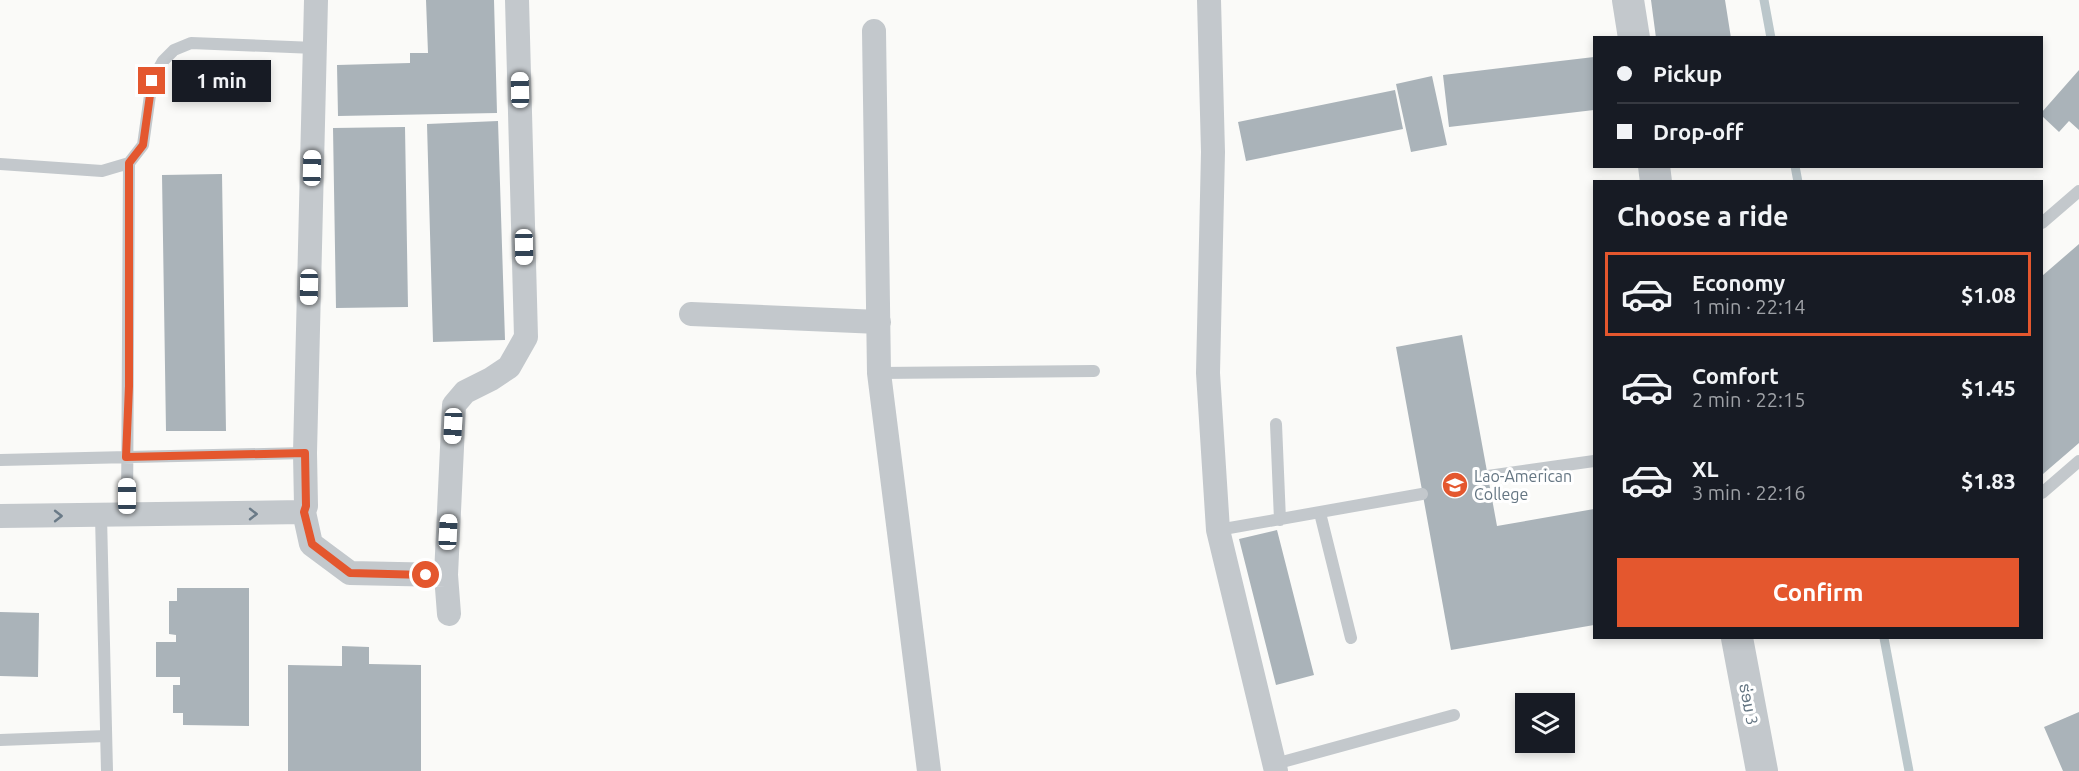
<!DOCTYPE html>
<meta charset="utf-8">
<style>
:root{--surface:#171b24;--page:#242831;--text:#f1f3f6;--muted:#9ea1a6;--line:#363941;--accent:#e4572e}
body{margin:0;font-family:Ubuntu,"Noto Sans Lao",sans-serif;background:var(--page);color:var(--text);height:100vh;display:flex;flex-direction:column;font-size:22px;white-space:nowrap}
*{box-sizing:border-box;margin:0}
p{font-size:20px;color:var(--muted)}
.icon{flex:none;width:33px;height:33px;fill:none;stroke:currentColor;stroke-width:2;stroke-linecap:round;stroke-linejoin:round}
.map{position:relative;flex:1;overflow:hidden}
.panel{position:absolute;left:1593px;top:180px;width:450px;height:459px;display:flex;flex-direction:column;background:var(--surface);border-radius:0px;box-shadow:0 3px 9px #0003}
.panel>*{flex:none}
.top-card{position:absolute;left:1593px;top:36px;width:450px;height:132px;border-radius:0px;box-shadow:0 3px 9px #0003;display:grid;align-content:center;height:132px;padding:0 24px;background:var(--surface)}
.fabs{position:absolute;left:1515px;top:693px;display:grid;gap:12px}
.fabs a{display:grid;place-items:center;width:60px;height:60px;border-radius:0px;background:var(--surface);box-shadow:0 3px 9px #0003;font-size:30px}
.end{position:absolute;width:27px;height:27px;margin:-14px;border:8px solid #e4572e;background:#fff;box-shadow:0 0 0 3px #fff}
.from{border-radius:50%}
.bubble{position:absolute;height:42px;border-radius:0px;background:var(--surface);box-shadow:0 3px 9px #0003;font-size:20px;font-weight:700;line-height:42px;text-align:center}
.car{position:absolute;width:18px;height:36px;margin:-18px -9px;border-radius:8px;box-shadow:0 0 4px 2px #0007;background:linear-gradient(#fff 24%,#345 0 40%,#fff 0 76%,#345 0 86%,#fff 0)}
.top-card b{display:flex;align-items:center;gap:21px;height:57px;font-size:22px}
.top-card b+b{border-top:2px solid var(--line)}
.top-card i{width:15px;height:15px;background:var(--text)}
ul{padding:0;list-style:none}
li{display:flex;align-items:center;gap:18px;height:84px;margin:0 12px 9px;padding:0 12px;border:3px solid transparent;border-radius:0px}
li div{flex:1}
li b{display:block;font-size:22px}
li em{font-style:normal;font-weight:700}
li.on{border-color:var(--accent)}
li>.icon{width:54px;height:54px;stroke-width:1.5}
h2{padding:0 24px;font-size:27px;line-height:72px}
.button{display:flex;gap:12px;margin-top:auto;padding:12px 24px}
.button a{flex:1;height:69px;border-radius:0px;background:var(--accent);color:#fff;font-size:24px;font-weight:700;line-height:69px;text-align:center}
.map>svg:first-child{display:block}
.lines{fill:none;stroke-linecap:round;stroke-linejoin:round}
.stream{stroke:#bbc7cb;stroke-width:9}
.building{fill:#aab3b9}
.service{stroke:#c3c8cc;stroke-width:12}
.minor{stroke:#c3c8cc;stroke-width:24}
.tertiary{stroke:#c3c8cc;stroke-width:32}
.oneway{stroke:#6a7a87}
.route{stroke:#e4572e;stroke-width:8}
.labels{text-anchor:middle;stroke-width:6;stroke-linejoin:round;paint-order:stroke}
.poi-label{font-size:16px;fill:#657683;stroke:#fff;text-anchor:start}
.street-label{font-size:16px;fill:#657683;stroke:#fff}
</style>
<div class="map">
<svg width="2079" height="771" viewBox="0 0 2079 771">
<rect width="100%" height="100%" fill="#fafaf8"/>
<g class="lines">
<path class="stream" d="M1764,0L1771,38
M1795,166L1798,182
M1884,638L1909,771"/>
</g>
<path class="building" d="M426,0H494L497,113L338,116L337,65L410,63V53H428Z
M1651,0H1725L1731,38H1656Z
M1594,57V110L1449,127L1443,75Z
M2079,70V130L2069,121L2059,132L2042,116V112Z
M1432,76L1447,145L1411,152L1396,84Z
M1395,90L1403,129L1246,161L1238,122Z
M498,121L505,340L433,342L427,124Z
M405,127L408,307L336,308L333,128Z
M222,174L226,431H166L162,175Z
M2079,244V443L2043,474L2042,472V276Z
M1462,335L1497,526L1594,509V625L1451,650L1396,347Z
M1277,530L1314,675L1276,685L1239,539Z
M177,588H249V726L183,725V713H173V685H180V677H156V642H176V635L169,634V601H177Z
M0,612L39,613L38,677L0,676Z
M342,646L369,647V664L421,665V771H288V665L342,666Z
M2079,712V771H2063L2044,727Z"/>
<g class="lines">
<path class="service" d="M0,164L102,171L129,163L143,145L152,81L163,61L174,50L191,43L315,48
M2042,223L2079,191
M879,373L1094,371
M1276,424L1280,520
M0,460L305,453
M1488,476L1594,461
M2042,493L2079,461
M1320,513L1351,638
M127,515L129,163
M101,516L107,771
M1218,530L1422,494
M0,740L106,736
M1275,764L1454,715"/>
<path class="minor" d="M316,0L305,453L306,506L304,512L311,544L350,573L446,575
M1209,0L1213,152L1208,373L1218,530L1276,771
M874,31L879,373L929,771
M691,314L879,322
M0,516L304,512
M449,614L446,575L454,405L465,392L491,379L509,367L526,337L517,0"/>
<path class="tertiary" d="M1628,0L1634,38
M1654,166L1656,182
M1737,638L1762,771"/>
</g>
<defs><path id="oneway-chevron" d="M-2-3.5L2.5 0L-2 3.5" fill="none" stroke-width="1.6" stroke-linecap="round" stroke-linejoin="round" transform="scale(1.5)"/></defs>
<g class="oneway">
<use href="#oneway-chevron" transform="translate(253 514)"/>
<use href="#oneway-chevron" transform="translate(58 516)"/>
</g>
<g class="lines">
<path class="route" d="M152,81L143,145L129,163V386L126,457L305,453L306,506L304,512L312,544L350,573L426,575"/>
</g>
<defs>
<g id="school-disc" transform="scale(1.35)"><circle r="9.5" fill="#e4572e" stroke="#fff"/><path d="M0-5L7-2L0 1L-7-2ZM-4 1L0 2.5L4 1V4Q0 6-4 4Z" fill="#fff"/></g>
</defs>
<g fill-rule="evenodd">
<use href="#school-disc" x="1455" y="485"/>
</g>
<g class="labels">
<g class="poi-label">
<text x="1474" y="482">Lao-American<tspan x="1474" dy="18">College</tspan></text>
</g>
<g class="street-label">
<text transform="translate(1749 704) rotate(79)" y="6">ຮ່ອມ 3</text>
</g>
</g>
</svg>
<div class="fabs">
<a><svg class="icon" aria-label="layers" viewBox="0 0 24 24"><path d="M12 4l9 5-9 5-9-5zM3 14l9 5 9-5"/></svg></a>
</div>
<i class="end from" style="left:426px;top:575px"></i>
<i class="end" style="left:152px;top:81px"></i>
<div class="bubble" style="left:172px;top:60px;width:99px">1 min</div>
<i class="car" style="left:520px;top:90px;rotate:359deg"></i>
<i class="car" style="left:312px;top:168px;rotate:1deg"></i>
<i class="car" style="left:524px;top:247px;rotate:179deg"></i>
<i class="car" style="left:309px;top:287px;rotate:181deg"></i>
<i class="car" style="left:453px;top:426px;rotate:183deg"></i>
<i class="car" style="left:127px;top:496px;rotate:0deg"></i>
<i class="car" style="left:448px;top:532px;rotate:3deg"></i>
<div class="top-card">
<b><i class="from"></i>Pickup</b>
<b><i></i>Drop-off</b>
</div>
<section class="panel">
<h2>Choose a ride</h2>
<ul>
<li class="on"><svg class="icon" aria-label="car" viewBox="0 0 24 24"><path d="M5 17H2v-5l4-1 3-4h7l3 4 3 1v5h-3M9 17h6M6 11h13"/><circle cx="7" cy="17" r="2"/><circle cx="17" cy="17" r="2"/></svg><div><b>Economy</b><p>1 min · 22:14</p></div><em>$1.08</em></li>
<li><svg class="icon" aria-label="car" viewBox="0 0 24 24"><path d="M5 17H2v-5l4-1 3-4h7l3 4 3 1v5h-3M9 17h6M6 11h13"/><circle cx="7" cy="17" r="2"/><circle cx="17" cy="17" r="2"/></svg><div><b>Comfort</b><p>2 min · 22:15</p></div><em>$1.45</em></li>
<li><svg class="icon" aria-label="car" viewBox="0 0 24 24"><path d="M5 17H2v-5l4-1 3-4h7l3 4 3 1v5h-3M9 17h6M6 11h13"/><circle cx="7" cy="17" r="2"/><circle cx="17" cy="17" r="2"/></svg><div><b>XL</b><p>3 min · 22:16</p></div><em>$1.83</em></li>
</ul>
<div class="button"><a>Confirm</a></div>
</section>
</div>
